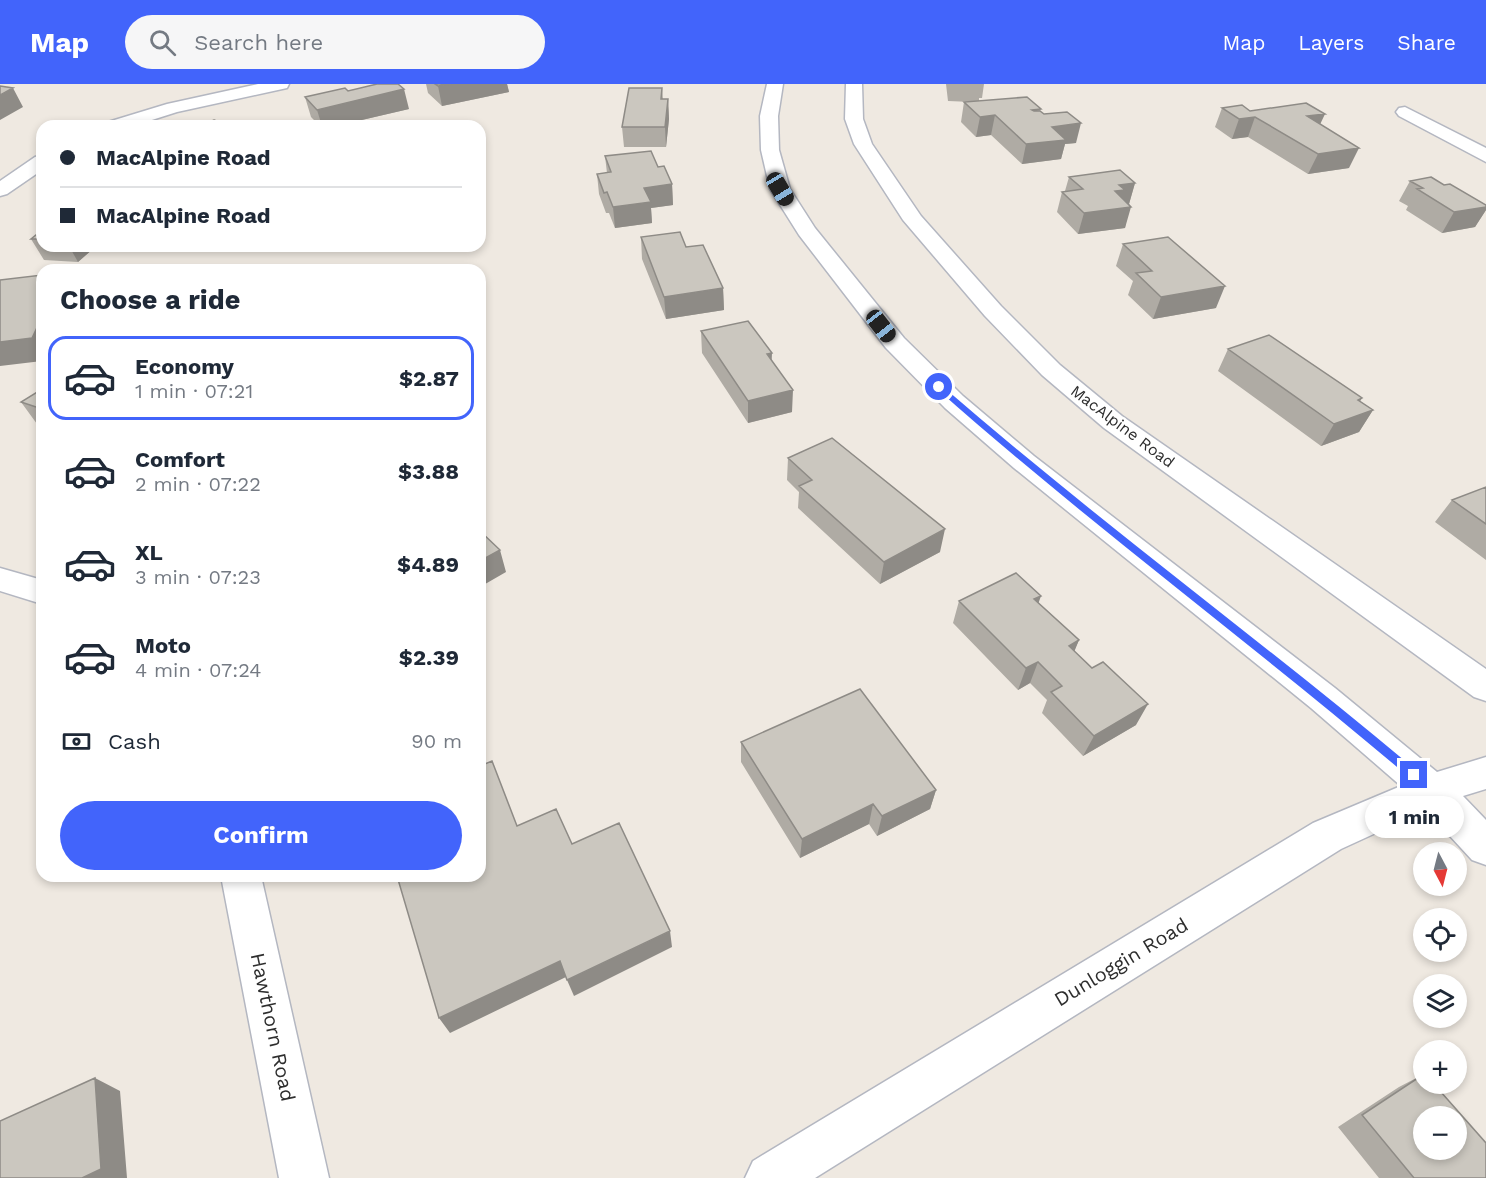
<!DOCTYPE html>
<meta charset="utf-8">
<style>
:root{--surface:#fff;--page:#f6f6f7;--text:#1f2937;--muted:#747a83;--line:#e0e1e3;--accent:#4264fb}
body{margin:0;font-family:"Work Sans",sans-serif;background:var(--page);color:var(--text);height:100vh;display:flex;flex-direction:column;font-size:22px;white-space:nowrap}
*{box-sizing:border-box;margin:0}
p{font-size:20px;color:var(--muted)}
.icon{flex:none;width:33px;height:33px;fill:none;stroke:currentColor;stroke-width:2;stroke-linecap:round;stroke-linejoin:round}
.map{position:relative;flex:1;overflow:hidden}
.panel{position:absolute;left:36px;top:180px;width:450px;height:618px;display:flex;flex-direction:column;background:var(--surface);border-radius:18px;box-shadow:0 3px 9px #0003}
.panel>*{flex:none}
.banner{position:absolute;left:36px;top:36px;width:450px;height:132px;border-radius:18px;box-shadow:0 3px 9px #0003;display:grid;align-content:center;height:132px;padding:0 24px;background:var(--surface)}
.needle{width:39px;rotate:173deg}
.tools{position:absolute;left:1413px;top:758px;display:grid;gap:12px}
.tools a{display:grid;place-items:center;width:54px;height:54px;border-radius:50%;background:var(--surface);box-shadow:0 3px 9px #0003;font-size:30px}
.end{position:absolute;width:27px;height:27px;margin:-14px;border:8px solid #4264fb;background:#fff;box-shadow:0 0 0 3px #fff}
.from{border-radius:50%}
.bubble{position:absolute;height:42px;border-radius:21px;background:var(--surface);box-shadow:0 3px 9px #0003;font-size:20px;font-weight:700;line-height:42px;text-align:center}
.car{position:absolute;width:18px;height:36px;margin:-18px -9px;border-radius:8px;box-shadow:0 0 4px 2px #0007;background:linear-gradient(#222 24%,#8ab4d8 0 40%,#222 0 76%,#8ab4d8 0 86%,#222 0)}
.banner b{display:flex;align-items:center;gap:21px;height:57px;font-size:22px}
.banner b+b{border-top:2px solid var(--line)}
.banner i{width:15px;height:15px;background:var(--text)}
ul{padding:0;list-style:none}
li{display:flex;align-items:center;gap:18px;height:84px;margin:0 12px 9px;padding:0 12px;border:3px solid transparent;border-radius:18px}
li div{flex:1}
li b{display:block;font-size:22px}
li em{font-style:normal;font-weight:700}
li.on{border-color:var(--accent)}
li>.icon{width:54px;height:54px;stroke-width:1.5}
h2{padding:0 24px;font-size:27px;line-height:72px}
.pay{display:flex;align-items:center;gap:15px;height:66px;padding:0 24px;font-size:22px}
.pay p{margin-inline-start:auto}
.cta{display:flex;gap:12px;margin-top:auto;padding:12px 24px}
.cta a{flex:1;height:69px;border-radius:36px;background:var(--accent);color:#fff;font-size:24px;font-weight:700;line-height:69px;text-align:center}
header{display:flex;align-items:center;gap:36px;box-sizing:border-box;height:84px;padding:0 30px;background:var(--accent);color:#fff}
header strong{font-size:28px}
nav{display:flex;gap:33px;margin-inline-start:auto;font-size:21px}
.search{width:420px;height:54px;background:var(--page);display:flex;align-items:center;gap:15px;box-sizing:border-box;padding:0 21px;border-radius:33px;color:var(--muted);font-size:22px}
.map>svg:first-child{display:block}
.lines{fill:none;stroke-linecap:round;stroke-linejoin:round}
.minor-casing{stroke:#b4b7c1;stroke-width:3}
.minor{fill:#fff;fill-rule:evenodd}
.wall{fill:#afaba4}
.shaded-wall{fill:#8e8b86}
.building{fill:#cbc7bf;stroke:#8e8b86;stroke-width:1.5;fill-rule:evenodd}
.route{fill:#4264fb}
.labels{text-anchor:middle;stroke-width:4.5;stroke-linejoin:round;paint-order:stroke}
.street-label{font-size:16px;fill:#2e2e2e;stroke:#fff}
.near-street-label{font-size:20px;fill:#2e2e2e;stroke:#fff}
</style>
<header>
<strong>Map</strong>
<div class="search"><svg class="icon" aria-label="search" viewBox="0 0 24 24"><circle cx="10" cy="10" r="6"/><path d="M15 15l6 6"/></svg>Search here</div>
<nav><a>Map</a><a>Layers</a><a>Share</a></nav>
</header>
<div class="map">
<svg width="1486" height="1094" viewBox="0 0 1486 1094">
<rect width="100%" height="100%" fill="#efe9e1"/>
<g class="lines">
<g class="minor-casing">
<path id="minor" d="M258,0H289L287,4L177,28L133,42H105L108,38L167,20Z
M767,0H783L778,32L779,66L790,105L815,144L904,254L963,312L1034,372L1335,604L1437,688L1486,673V705L1463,712L1486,736V781L1472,776L1426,726L1341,765L815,1094H745L753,1077L1313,739L1401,702L1311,624L1014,384L945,324L886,264L799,151L770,105L761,66L760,32Z
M846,0H862L863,35L872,60L921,132L1001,222L1060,281L1122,332L1486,585V617L1474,613L1104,344L1042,291L985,232L903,136L854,60L845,35Z
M1405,23L1486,64V78L1399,32L1396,28L1399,24Z
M42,71V86L7,110L0,112V97L35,73Z
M0,484L42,496V520L0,507Z
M221,792H261L329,1094H279Z"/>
</g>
<use href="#minor" class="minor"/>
</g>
<path class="wall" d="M426,0H507L509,8L442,22L428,9Z
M946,0H984L982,14H979V17L1041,25L1040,27L1076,59L1065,60L1061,75L1022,80L991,51L976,53L961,38L964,18H972L948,17Z
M662,4L663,15H668L669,35L666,63H624L622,43Z
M348,7L409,25L336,42H320L311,33L305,13Z
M1222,24L1250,27L1320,40L1349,84L1308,90L1248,53L1232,55L1215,43Z
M605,72L658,83L672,100L673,121L651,124L652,139L615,144L609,129H606L599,110L597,90L607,89Z
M1069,93L1135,99L1129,120L1125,144L1078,150L1057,128L1062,108L1065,107Z
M1410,97L1444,101L1486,121V126L1475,143L1442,149L1406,126L1408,122L1399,117Z
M42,146V162H102L100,164H94L78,178L44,176L31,155Z
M641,153L686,163L723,204L724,226L666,235L642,175Z
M1123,160L1216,224L1153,235L1128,211L1133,197L1116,182Z
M701,247L771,276L792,328L748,339L702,269Z
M1228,265L1362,314L1360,317L1373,326L1359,348L1321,362L1218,287Z
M42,305V342L37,340L21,318Z
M788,374L940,468L880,500L798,424L799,408L787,396Z
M1486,403V476L1435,438L1452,416Z
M959,517L1038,518L1079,556L1074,567L1136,641L1083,672L1042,629L1047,616L1030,599L1018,606L953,539Z
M741,658L936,706L930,725L877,752L869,740L800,774L741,678Z
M1424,990L1486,1094H1379L1338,1043L1399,1003Z"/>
<path class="shaded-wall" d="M451,0H507L509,8L442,22L438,2Z
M13,4L23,23L0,36V11Z
M404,5L409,25L336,42H322L317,26Z
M668,15L669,35L666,63L665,43Z
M1325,30L1316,49L1307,32Z
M995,31L991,51L976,53L980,33Z
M1255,33L1248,53L1232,55L1239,35Z
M1081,39L1076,59L1065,60L1061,75L1022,80L1026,60L1052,43Z
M1359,64L1349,84L1308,90L1318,70Z
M1135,99L1129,120L1131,123L1125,144L1078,150L1084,129L1115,107L1119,101Z
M672,100L673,121L651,124L652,139L615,144L613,123L644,104Z
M1486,123V126L1475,143L1442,149L1454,128Z
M69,162H93L94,164L78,178Z
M1225,202L1216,224L1153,235L1161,213Z
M723,204L724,226L666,235L664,213Z
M42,233V277L0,282V258Z
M772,269L771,291L767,270Z
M793,306L792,328L748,339V317Z
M1362,314L1349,334L1373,326L1359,348L1321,362L1334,340L1358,316Z
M945,445L940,468L880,500L884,478Z
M500,466L506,488L480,503V477Z
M1041,512L1033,534L1034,515Z
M1079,556L1070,578L1069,562Z
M1038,578L1030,599L1018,606L1026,584Z
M1148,620L1136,641L1083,672L1094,652Z
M936,706L930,725L877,752L882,732Z
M873,720L869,740L800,774L802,755Z
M670,847L672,863L574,912L567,896Z
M560,877L566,893L450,949L439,934Z
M95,994L120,1007L127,1094H82Z"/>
<path class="building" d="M377,0H398L404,5L317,26L305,13L345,4L348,7Z
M435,0H451L438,2Z
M0,2L13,4L0,11Z
M629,4H662L661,15H668L665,43H622Z
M1027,13L1041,25L1032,26L1034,27H1040L1044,30L1067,28L1081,39L1052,43L1066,56L1026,60L995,31L980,33L964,18Z
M1306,19L1325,30L1307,32L1359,64L1318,70L1255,33L1239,35L1222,24L1242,21L1250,27Z
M214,36L229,42H199Z
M651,67L658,83L664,82L672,100L644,104L651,118L613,123L607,108L604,109L597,90L611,88L605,72Z
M1120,86L1135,99L1119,101L1125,106L1115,107L1131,123L1084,129L1062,108L1083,105L1069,93Z
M1431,93L1444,101L1450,100L1486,121V123L1454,128L1417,105L1423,104L1410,97Z
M42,146V155H31Z
M680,148L686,163L703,161L723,204L664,213L641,153Z
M1168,153L1225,202L1161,213L1136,189L1152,187L1123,160Z
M42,191V233L32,254L0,258V196Z
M748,237L772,269L767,270L793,306L748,317L701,247Z
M1269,251L1362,314L1358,316L1373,326L1334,340L1228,265Z
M42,305V325L21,318Z
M832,354L945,445L884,478L799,402L812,396L788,374Z
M1486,403V440L1452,416Z
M480,447L500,466L480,477Z
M1016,489L1041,512L1034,515L1079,556L1069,562L1092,584L1103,578L1148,620L1094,652L1051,608L1062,602L1038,578L1026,584L959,517Z
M860,605L936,706L882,732L873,720L802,755L741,658Z
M492,677L517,742L556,725L572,760L619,739L670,847L567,896L560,877L439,934L397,792H480V682Z
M1424,990V999H1433L1486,1059V1094H1414L1362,1031ZM1424,1032H1456V1065H1424Z
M95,994L101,1085L82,1094H0V1037Z"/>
<path class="route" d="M936,301H941C1095,435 1261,556 1417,687V694H1410C1254,561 1089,440 936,304Z"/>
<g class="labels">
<g class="street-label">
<text transform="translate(1123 342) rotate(37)" y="6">MacAlpine Road</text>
</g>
<g class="near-street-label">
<text transform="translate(1121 878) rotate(-31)" y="7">Dunloggin Road</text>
<text transform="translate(273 943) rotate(78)" y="7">Hawthorn Road</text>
</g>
</g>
</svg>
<div class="tools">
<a><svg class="needle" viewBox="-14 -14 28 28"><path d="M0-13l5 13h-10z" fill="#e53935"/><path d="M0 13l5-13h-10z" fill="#747a83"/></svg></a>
<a><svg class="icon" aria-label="locate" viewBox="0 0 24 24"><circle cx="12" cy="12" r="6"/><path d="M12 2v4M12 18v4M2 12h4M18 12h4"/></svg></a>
<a><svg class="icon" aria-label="layers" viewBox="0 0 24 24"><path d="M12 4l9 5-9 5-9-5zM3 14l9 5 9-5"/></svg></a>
<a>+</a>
<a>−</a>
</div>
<i class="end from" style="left:939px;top:303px"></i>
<i class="end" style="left:1414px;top:691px"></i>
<div class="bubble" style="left:1365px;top:712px;width:99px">1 min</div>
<i class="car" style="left:780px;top:105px;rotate:149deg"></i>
<i class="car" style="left:881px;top:242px;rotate:142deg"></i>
<div class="banner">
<b><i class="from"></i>MacAlpine Road</b>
<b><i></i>MacAlpine Road</b>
</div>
<section class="panel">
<h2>Choose a ride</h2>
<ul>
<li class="on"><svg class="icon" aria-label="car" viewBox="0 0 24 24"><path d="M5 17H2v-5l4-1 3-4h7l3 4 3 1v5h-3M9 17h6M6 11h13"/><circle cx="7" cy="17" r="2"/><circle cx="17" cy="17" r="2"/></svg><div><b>Economy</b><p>1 min · 07:21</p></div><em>$2.87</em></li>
<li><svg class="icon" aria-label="car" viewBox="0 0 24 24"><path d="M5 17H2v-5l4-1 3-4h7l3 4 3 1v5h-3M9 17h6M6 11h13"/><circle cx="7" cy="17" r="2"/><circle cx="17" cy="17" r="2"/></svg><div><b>Comfort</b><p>2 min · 07:22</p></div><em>$3.88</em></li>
<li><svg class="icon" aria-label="car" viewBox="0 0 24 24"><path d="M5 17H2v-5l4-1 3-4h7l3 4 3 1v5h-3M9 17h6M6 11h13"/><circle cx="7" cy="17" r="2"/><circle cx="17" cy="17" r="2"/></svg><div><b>XL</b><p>3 min · 07:23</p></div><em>$4.89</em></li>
<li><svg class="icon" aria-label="car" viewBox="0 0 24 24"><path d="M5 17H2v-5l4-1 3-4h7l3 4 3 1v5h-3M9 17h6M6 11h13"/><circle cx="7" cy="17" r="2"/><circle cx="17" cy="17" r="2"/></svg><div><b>Moto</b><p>4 min · 07:24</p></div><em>$2.39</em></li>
</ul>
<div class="pay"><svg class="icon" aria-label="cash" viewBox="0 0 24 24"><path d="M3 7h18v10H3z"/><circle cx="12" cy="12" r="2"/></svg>Cash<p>90 m</p></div>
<div class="cta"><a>Confirm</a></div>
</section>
</div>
